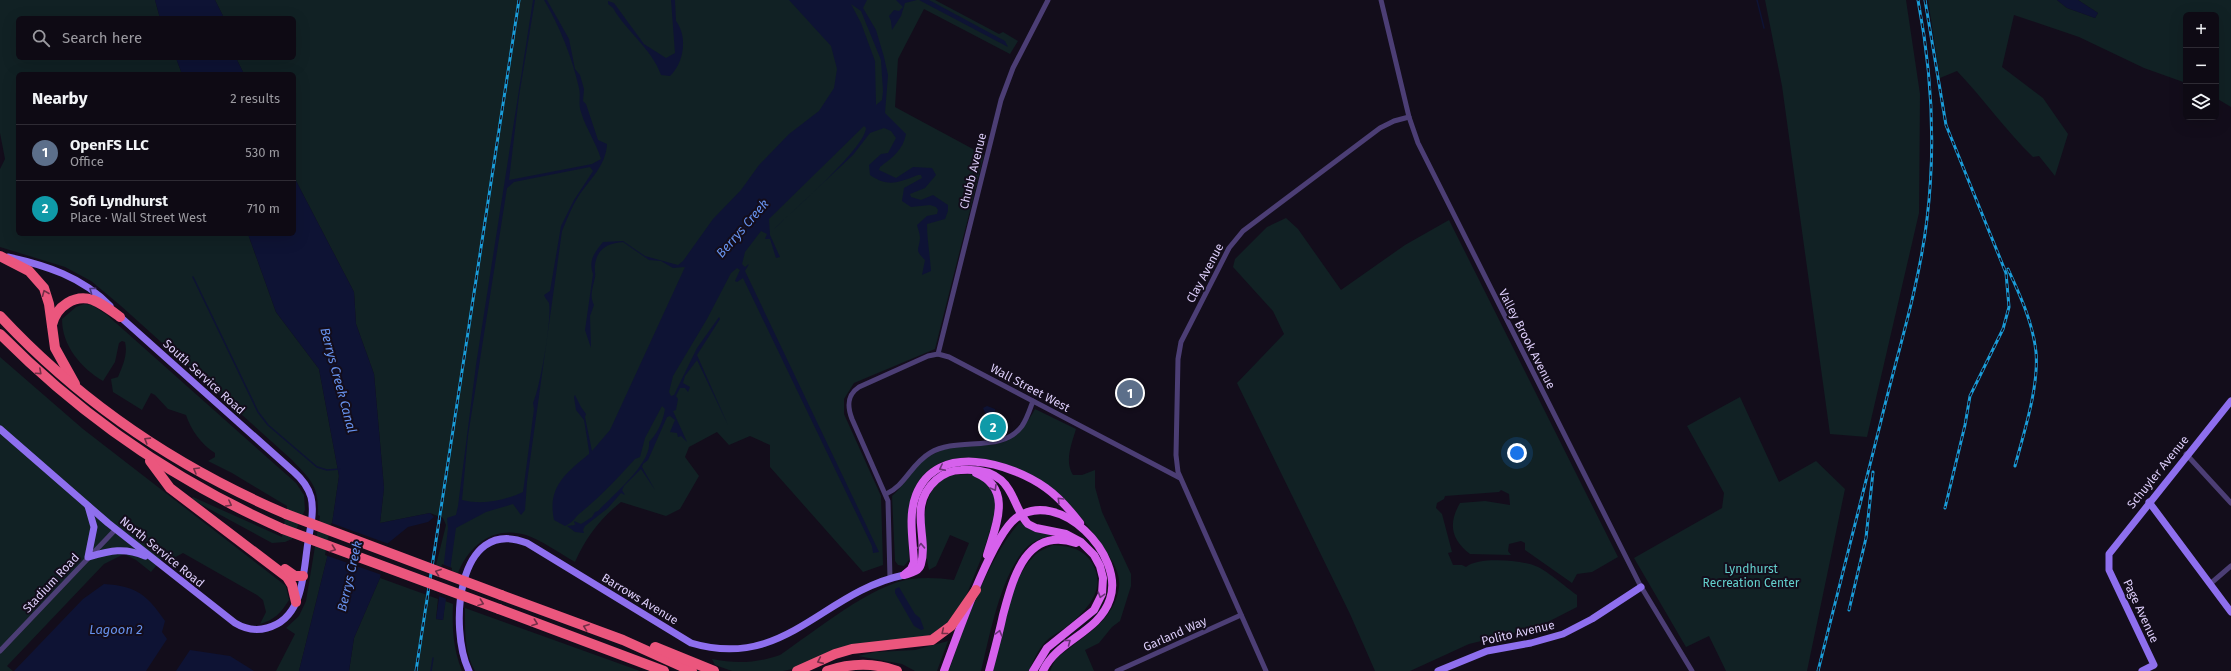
<!DOCTYPE html>
<meta charset="utf-8">
<style>
body{margin:0;font-family:"Fira Sans",sans-serif;background:#17131d;color:#f1f3f6}
.controls{position:absolute;right:12px;top:12px;display:grid;overflow:hidden;border-radius:6px;box-shadow:0 4px 16px #0002}
.controls button{width:36px;height:36px;display:grid;place-items:center;padding:0;border:0;border-bottom:1px solid #2e2b34;background:#0e0a14;color:#f1f3f6;font:20px sans-serif}
.you{position:absolute;left:1517px;top:453px;width:14px;height:14px;margin:-10px;border:3px solid #fff;border-radius:50%;background:#1a73e8;box-shadow:0 0 0 6px #1a73e833}
.badge{display:grid;place-items:center;width:26px;height:26px;border-radius:50%;background:#ea580c;color:#fff;font-size:13px;font-weight:700}
.pin{position:absolute;translate:-50% -50%;border:2px solid #fff;box-shadow:0 1px 4px #0006}
.list{margin:0;padding:0;list-style:none}
h2{display:flex;justify-content:space-between;align-items:center;height:52px;margin:0;padding:0 16px;font-size:17px}
h2 small{font-size:13px;font-weight:400;color:#9b9aa0}
.list li{display:grid;grid-template-columns:26px 1fr auto;gap:12px;align-items:center;box-sizing:border-box;height:56px;padding:0 16px;border-top:1px solid #2e2b34}
.list b{display:block;font-size:15px;white-space:nowrap}
.list p{margin:0;font-size:13px;white-space:nowrap;color:#9b9aa0}
.list em{font-size:13px;font-style:normal;color:#9b9aa0}
.icon{flex:none;width:22px;height:22px;fill:none;stroke:currentColor;stroke-width:2;stroke-linecap:round;stroke-linejoin:round}
.map{position:relative;flex:none;width:2231px;height:671px;overflow:hidden}
.search{position:absolute;background:#0e0a14;box-shadow:0 4px 16px #0002;left:16px;top:16px;width:280px;height:44px;display:flex;align-items:center;gap:10px;box-sizing:border-box;padding:0 14px;border-radius:6px;color:#9b9aa0;font-size:15px}
.panel{position:absolute;background:#0e0a14;box-shadow:0 4px 16px #0002;left:16px;top:72px;width:280px;height:164px;border-radius:6px}
.map>svg:first-child{display:block}
.green{fill:#112124}
.water{fill:#0e1334;fill-rule:evenodd}
.pier{fill:#130d1b}
.lines{fill:none;stroke-linecap:round;stroke-linejoin:round}
.stream{stroke:#0e1334;stroke-width:1.5}
.street{stroke:#4c3e75;stroke-width:5}
.secondary{stroke:#8e6fee;stroke-width:7}
.primary{stroke:#d661ec;stroke-width:8}
.highway{stroke:#eb567d;stroke-width:10}
.rail-casing{stroke:#1a9cd8;stroke-width:3}
.rail{stroke:#130d1b;stroke-width:1.5;stroke-dasharray:4.5;stroke-linecap:butt}
.highway-bridge{stroke:#eb567d;stroke-width:10}
.oneway{stroke:#4a397a}
.oneway2{stroke:#742e47}
.oneway3{stroke:#6b3379}
.labels{text-anchor:middle;stroke-width:4;stroke-linejoin:round;paint-order:stroke}
.street-label{font-size:12px;fill:#dccdf9;stroke:#130d1b}
.park-label{font-size:12px;fill:#63cfcc;stroke:#130d1b}
.water-label{font-size:13px;font-style:italic;fill:#6792ed;stroke:#130d1b}
</style>
<div class="map">
<svg width="2231" height="671" viewBox="0 0 2231 671">
<rect width="100%" height="100%" fill="#130d1b"/>
<g class="green">
<path d="M0,0H155L160,18H18V58H176L182,74H18V234H248L276,312L319,369L339,476L327,558L299,671H276L295,634L286,628L299,616L306,601L320,516L318,515C319,486 311,480 292,460L121,306L91,281L65,267L0,247V169L5,159L0,133Z"/>
<path d="M215,0H935L999,34L1003,32L1018,41L1010,54L924,9L898,59L895,107L984,155L935,349L854,383L844,399V414L881,496L883,565L863,572L770,467V445L750,436L729,445L717,432L689,447L685,457L699,476L680,509L666,516L621,502C600,519 586,537 575,562C559,553 543,541 526,535C494,525 469,545 458,573L436,565L446,525L443,518L430,513L380,523L384,488L374,374L356,324L354,292L294,177V74H244L236,58H294V18H224Z"/>
<path d="M1765,0H1906L1920,94L1919,213L1867,437L1830,434L1782,86Z"/>
<path d="M1928,0H2057L2067,8L2095,18L2098,13L2078,0H2231V107L2216,98V15H2186V83L2144,68L2079,37L2014,15L2002,67L2043,98L2068,134L2055,176L2039,156L2033,157C2005,130 1984,99 1957,71L1940,78Z"/>
<path d="M1286,218L1298,229L1341,290L1405,245L1449,220L1618,557L1592,572L1577,574L1572,583L1525,550V543L1521,541L1509,544L1508,551L1511,555L1470,554C1451,539 1448,524 1460,503L1485,501L1510,505L1509,494L1501,490L1499,492L1445,496L1444,499L1437,503L1436,508L1442,514L1452,552L1448,553L1453,565H1462L1466,567C1478,557 1517,560 1533,565C1546,569 1565,587 1577,595V607L1538,627L1469,644L1410,671H1375L1350,614L1237,383L1284,334L1273,311L1233,267L1235,259L1267,227Z"/>
<path d="M84,304L92,305L107,315L296,483L304,495L305,510L292,539L285,542L272,543L191,499L193,497L282,537L287,506L232,473L208,461L215,457V453C201,444 191,430 186,415L168,409L155,395L151,393L142,410L113,392L111,379L118,377C123,365 128,354 125,342L122,341L119,343L115,362L103,381C81,368 62,346 62,319L76,307Z"/>
<path d="M0,357L83,429L286,586L289,600C281,613 274,620 260,624L266,612L263,600L257,595L183,553L172,559L165,555L151,572L136,560L124,554L104,564L7,666L13,671H0Z"/>
<path d="M1740,397L1779,482L1816,461L1845,489L1807,671H1726L1709,636L1686,647L1634,558L1722,508L1724,493L1687,426Z"/>
<path d="M1035,409L1076,429C1072,443 1064,461 1073,475H1082L1095,470V487L1102,512L1131,574V586L1120,621L1112,627L1099,643L1085,650L1094,671H1050C1052,667 1054,661 1057,658C1061,654 1067,650 1071,647C1093,630 1115,616 1119,587C1121,571 1109,556 1101,544C1089,527 1075,509 1060,495C1026,464 942,433 915,488C906,506 909,541 909,560L904,566L898,565L895,561L892,496C906,484 914,466 930,456C974,430 1002,469 1035,409Z"/>
<path d="M971,474L983,481L994,491L997,508L981,559L964,601L947,624L927,638L854,644L835,649L793,669L783,671H732L715,665L712,659C736,664 757,663 780,655C814,632 872,584 911,579C926,577 940,578 954,580L969,543L950,535L936,566L929,570C923,543 916,489 949,476C955,474 964,475 971,474Z"/>
<path d="M1020,522L1034,531L1053,535C1044,537 1035,540 1028,546C1001,572 990,635 981,671H949C963,628 990,554 1020,522Z"/>
<path d="M1053,545C1068,546 1083,548 1092,563C1108,590 1086,611 1065,628C1059,632 1051,636 1045,642C1038,650 1033,661 1029,671H993C1002,636 1008,582 1034,556C1038,551 1047,548 1053,545Z"/>
<path d="M380,578L438,599L436,619L443,620L445,601L453,604C452,628 453,648 462,671H349L354,638Z"/>
<path d="M465,608L640,671H475C464,653 465,629 465,608Z"/>
<path d="M948,641L937,671H915L902,664L858,656L876,652L915,650Z"/>
</g>
<g class="water">
<path d="M155,0H215L224,18H160Z"/>
<path d="M533,0H535L519,96L509,180L592,164L601,159C596,142 586,129 581,112C578,104 581,95 579,88C572,57 560,27 544,0H547L569,39L575,69L580,75L584,89L583,101L586,104L598,140L607,144C606,166 589,180 578,197C571,208 567,220 562,231L527,482L525,510L521,515L513,504L486,512L456,528L443,620L436,619L444,563L448,528L447,518L456,515L458,506L476,365ZM590,167L593,171L574,200L561,226L550,291L544,295C545,298 548,301 549,303C552,319 540,388 533,403L534,409L523,492C503,501 483,505 462,500L468,436L507,188L514,182Z"/>
<path d="M671,0H675L676,21C688,37 684,63 670,76L661,75C652,49 626,31 613,8L608,4V1L614,3L644,44L666,58L675,53Z"/>
<path d="M789,0H867L863,8L876,30L884,57L888,75L885,113L906,134C903,150 893,157 880,167L879,170L896,178L913,167L932,168L936,175L925,188L910,194L911,197L921,200L933,195L948,205V211L945,219L927,224C927,240 930,255 931,271L922,275L925,260C914,249 919,251 920,238C920,234 918,229 917,225L927,216L937,214L938,210L936,207L930,205L911,207L902,201L904,188L922,178L921,175H918C899,182 889,188 870,175L869,165L881,154L888,153L896,138L891,131L884,128L870,133L853,155L774,229C792,212 865,148 866,128L864,126L769,219L770,235L780,257L776,258L770,239H765L767,234L761,231L745,252L742,264L745,267L749,264L745,271L879,552L873,553L872,546L743,278L737,282L735,281L740,270L737,268L731,273L707,319L673,376L669,392L671,396L674,395L697,348L719,317L720,319L697,355L728,425L697,360L685,376L683,383L690,387L688,392L685,388H680L676,396L678,399L676,410L673,411L687,442L681,436L678,437L677,433L670,432L675,420L670,416L667,417L648,460L643,464L642,467L655,490L641,469L624,486L622,490L625,495L621,493L608,508L585,526L583,530L584,533L575,532L567,526L575,525L574,521L581,524L592,517L595,512L598,511C612,496 652,463 649,442C658,433 663,421 665,409L662,406L645,438L640,457L635,459C617,479 600,497 579,514C574,519 572,523 565,526L554,520C547,487 566,473 589,454V451L584,420L576,410L574,397L575,395L581,407L586,414L585,417L592,451L610,430L685,267L673,268L661,261L649,260L623,242C609,243 597,248 595,265C594,269 596,273 595,277C593,288 589,295 594,305L590,316L591,348L585,330L593,274C588,260 595,252 603,242L623,241L645,256L678,265L683,261L713,219L741,190L759,165L789,134L819,111L834,88L837,69L831,46ZM851,4L861,11L881,60L883,91L882,100L876,105L875,61L861,23Z"/>
<path d="M896,0H917L905,3L901,16L892,30L891,21L889,16L894,10L899,11L903,7Z"/>
<path d="M919,0H929L1005,41L1008,47Z"/>
<path d="M2057,0H2078L2098,13L2095,18L2067,8Z"/>
<path d="M176,58H236L244,74H182Z"/>
<path d="M294,177L354,292L356,324L374,374L384,488L380,523L430,513L434,517L428,522L408,527L387,544L380,578L354,638L349,671H299L327,558L339,476L319,369L276,312L248,234H294Z"/>
<path d="M987,406L995,409V414L986,415L983,408Z"/>
<path d="M104,584C137,586 147,595 165,621L162,632L167,639L146,671H14L83,599Z"/>
<path d="M899,587L915,614L920,618L924,629L921,630L914,626L895,593V589Z"/>
<path d="M190,650L230,656L254,671H176Z"/>
</g>
<g class="pier">
<path d="M331,523L389,544L382,575L325,555Z"/>
<path d="M442,564L452,568L447,599L436,595Z"/>
</g>
<g class="lines">
<g class="stream">
<path d="M1757,0L1764,28"/>
<path d="M193,277L258,412L268,425L317,467L327,470L340,469"/>
<path d="M431,671L433,658"/>
</g>
<g class="street">
<path d="M1381,0L1409,117L1418,143L1640,585L1692,671"/>
<path d="M938,354L1001,100L1013,68L1048,0"/>
<path d="M2186,454L2231,503"/>
<path d="M886,494C905,486 911,464 930,453C958,436 1001,454 1022,426C1027,419 1030,409 1033,401"/>
<path d="M890,578L888,501L852,419C847,406 847,395 859,387L928,356L938,354L949,357L1180,478"/>
<path d="M2210,584L2231,566"/>
<path d="M0,651L116,529"/>
<path d="M1117,671L1241,615"/>
<path d="M1266,671L1178,472L1176,455L1178,359L1181,342L1229,248L1243,231L1380,128L1394,121L1409,117"/>
</g>
<g class="secondary">
<path d="M8,257C45,265 83,277 110,306"/>
<path d="M0,429L108,523L235,623C245,629 256,631 267,628C302,619 303,578 307,549C309,532 315,513 311,497C308,487 302,479 294,472L117,314"/>
<path d="M2149,502L2231,612"/>
<path d="M88,506L94,527L88,557C110,551 124,547 145,556"/>
<path d="M469,671C449,630 456,515 527,543L691,643C785,671 822,592 904,575"/>
<path d="M1438,671L1487,651L1531,643L1563,634L1592,619L1641,587"/>
<path d="M2142,671L2154,665L2109,570V554L2231,401"/>
</g>
<g class="primary">
<path d="M976,473C1014,489 995,527 987,555"/>
<path d="M905,574L911,569L914,562C913,540 908,515 916,495C937,441 1011,463 1046,488C1060,498 1070,510 1080,523"/>
<path d="M904,575C910,573 919,572 921,564C929,536 907,506 936,480C943,474 952,470 961,470C975,469 990,471 1001,480C1014,491 1016,511 1028,524L1036,528L1066,534L1081,542L1094,555L1100,566L1103,578L1102,594L1094,610L1047,648L1033,671"/>
<path d="M944,671C956,639 991,537 1016,518C1059,487 1125,555 1110,599C1099,633 1057,640 1043,671"/>
<path d="M989,671C994,652 999,634 1003,615C1013,578 1026,526 1076,543"/>
</g>
<g class="highway">
<path d="M0,256L29,271L44,288L49,304L55,348L75,384"/>
<path d="M0,316C80,402 178,468 286,514"/>
<path d="M52,325C56,306 75,294 93,300C103,304 112,311 120,317"/>
<path d="M0,334C82,417 177,482 283,529"/>
<path d="M150,461L170,488L287,577L292,585L296,602"/>
<path d="M285,569L295,576H303"/>
<path d="M501,595L623,640L692,671"/>
<path d="M499,609L664,671"/>
<path d="M655,647L714,671"/>
<path d="M797,671L835,654L852,649L932,640L951,626L976,590"/>
<path d="M827,671C851,663 873,662 897,671"/>
</g>
<defs>
<g id="rail">
<path d="M1925,0L1946,125L2006,273L2009,307L2003,329L1970,396L1965,425L1945,508"/>
<path d="M2008,269C2020,295 2033,323 2036,352C2039,387 2024,432 2015,466"/>
<path d="M1849,610L1866,538L1873,472"/>
<path d="M416,671L519,0"/>
<path d="M1818,671C1839,588 1860,504 1881,421C1897,354 1919,287 1927,219C1936,145 1932,73 1918,0"/>
</g>
</defs>
<use href="#rail" class="rail-casing"/>
<use href="#rail" class="rail"/>
<g class="highway-bridge">
<path d="M286,514L501,595"/>
<path d="M283,529L499,609"/>
</g>
</g>
<defs><path id="oneway-chevron" d="M-2-3.5L2.5 0L-2 3.5" fill="none" stroke-width="1.6" stroke-linecap="round" stroke-linejoin="round"/></defs>
<use class="oneway" href="#oneway-chevron" transform="translate(92 290) rotate(-144)"/>
<g class="oneway2">
<use href="#oneway-chevron" transform="translate(45 293) rotate(-112)"/>
<use href="#oneway-chevron" transform="translate(39 372) rotate(42)"/>
<use href="#oneway-chevron" transform="translate(147 440) rotate(-148)"/>
<use href="#oneway-chevron" transform="translate(196 470) rotate(-150)"/>
<use href="#oneway-chevron" transform="translate(229 504) rotate(28)"/>
<use href="#oneway-chevron" transform="translate(333 549) rotate(20)"/>
<use href="#oneway-chevron" transform="translate(438 572) rotate(-160)"/>
<use href="#oneway-chevron" transform="translate(481 603) rotate(20)"/>
<use href="#oneway-chevron" transform="translate(535 623) rotate(20)"/>
<use href="#oneway-chevron" transform="translate(586 627) rotate(-160)"/>
<use href="#oneway-chevron" transform="translate(944 632) rotate(141)"/>
<use href="#oneway-chevron" transform="translate(820 661) rotate(156)"/>
</g>
<g class="oneway3">
<use href="#oneway-chevron" transform="translate(942 468) rotate(153)"/>
<use href="#oneway-chevron" transform="translate(994 488) rotate(59)"/>
<use href="#oneway-chevron" transform="translate(1060 500) rotate(-135)"/>
<use href="#oneway-chevron" transform="translate(921 546) rotate(-92)"/>
<use href="#oneway-chevron" transform="translate(1101 595) rotate(107)"/>
<use href="#oneway-chevron" transform="translate(999 633) rotate(-75)"/>
<use href="#oneway-chevron" transform="translate(1068 642) rotate(-37)"/>
</g>
<g class="labels">
<g class="street-label">
<text transform="translate(973 171) rotate(-76)" y="4">Chubb Avenue</text>
<text transform="translate(1205 273) rotate(-62)" y="4">Clay Avenue</text>
<text transform="translate(1527 339) rotate(63)" y="4">Valley Brook Avenue</text>
<text transform="translate(204 377) rotate(42)" y="4">South Service Road</text>
<text transform="translate(1030 388) rotate(28)" y="4">Wall Street West</text>
<text transform="translate(2158 472) rotate(-51)" y="4">Schuyler Avenue</text>
<text transform="translate(162 552) rotate(39)" y="4">North Service Road</text>
<text transform="translate(51 583) rotate(-47)" y="4">Stadium Road</text>
<text transform="translate(640 599) rotate(31)" y="4">Barrows Avenue</text>
<text transform="translate(2141 611) rotate(65)" y="4">Page Avenue</text>
<text transform="translate(1518 633) rotate(-13)" y="4">Polito Avenue</text>
<text transform="translate(1175 634) rotate(-24)" y="4">Garland Way</text>
</g>
<g class="park-label">
<text x="1751" y="573">Lyndhurst<tspan x="1751" dy="14">Recreation Center</tspan></text>
</g>
<g class="water-label">
<text transform="translate(742 228) rotate(-49)" y="5">Berrys Creek</text>
<text transform="translate(339 380) rotate(75)" y="5">Berrys Creek Canal</text>
<text transform="translate(349 576) rotate(-77)" y="5">Berrys Creek</text>
<text x="116" y="634">Lagoon 2</text>
</g>
</g>
</svg>
<div class="controls">
<button>+</button>
<button>−</button>
<button><svg class="icon" aria-label="layers" viewBox="0 0 24 24"><path d="M12 4l9 5-9 5-9-5zM3 14l9 5 9-5"/></svg></button>
</div>
<div class="you"></div>
<div class="pin badge" style="left:1130px;top:393px;background:#5c6f8a">1</div>
<div class="pin badge" style="left:993px;top:427px;background:#0f9aa8">2</div>
<div class="search"><svg class="icon" aria-label="search" viewBox="0 0 24 24"><circle cx="10" cy="10" r="6"/><path d="M15 15l6 6"/></svg>Search here</div>
<section class="panel">
<h2>Nearby<small>2 results</small></h2>
<ul class="list">
<li><span class="badge" style="background:#5c6f8a">1</span><div><b>OpenFS LLC</b><p>Office</p></div><em>530 m</em></li>
<li><span class="badge" style="background:#0f9aa8">2</span><div><b>Sofi Lyndhurst</b><p>Place · Wall Street West</p></div><em>710 m</em></li>
</ul>
</section>
</div>
